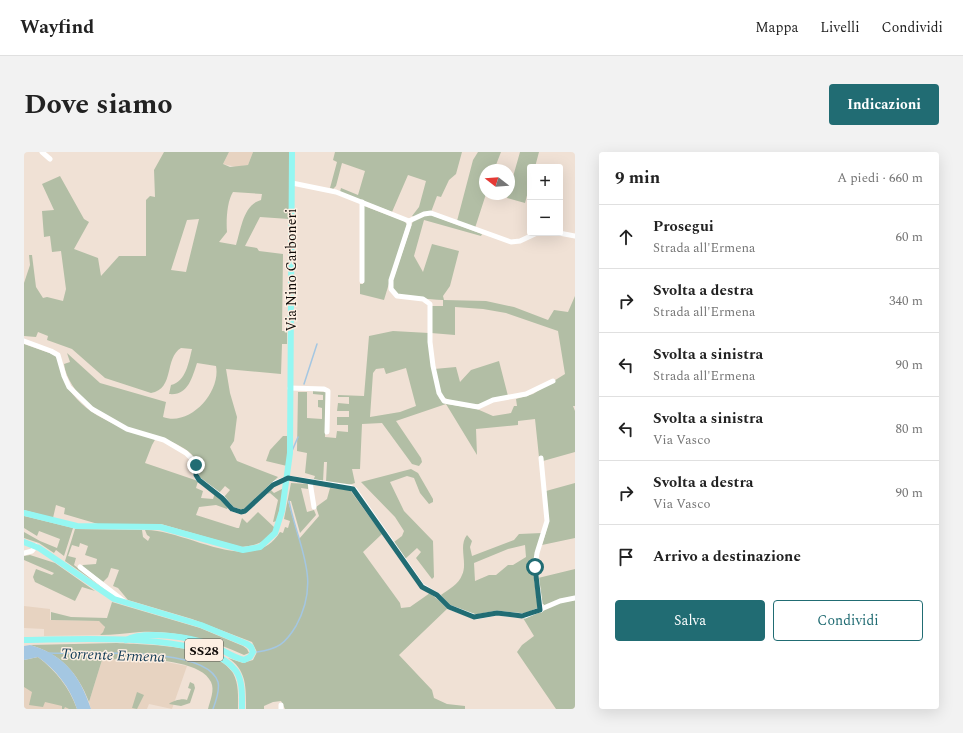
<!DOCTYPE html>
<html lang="it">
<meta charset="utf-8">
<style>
body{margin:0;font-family:Spectral,serif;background:#f2f2f2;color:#222}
.controls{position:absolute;right:12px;top:12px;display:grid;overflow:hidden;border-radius:4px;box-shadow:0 4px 16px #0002}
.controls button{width:36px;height:36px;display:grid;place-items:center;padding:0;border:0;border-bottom:1px solid #e0e0e0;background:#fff;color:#222;font:20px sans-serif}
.compass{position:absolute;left:455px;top:12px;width:36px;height:36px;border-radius:50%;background:#fff;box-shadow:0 4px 16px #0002;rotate:287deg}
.stop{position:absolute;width:12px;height:12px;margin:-9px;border:3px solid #216c73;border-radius:50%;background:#fff}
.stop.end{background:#216c73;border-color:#fff;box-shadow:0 1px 4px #0008}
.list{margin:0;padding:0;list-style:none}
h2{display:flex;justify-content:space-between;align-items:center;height:52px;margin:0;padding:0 16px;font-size:17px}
h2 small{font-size:13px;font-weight:400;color:#767676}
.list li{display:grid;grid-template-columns:26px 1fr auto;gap:12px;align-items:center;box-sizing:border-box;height:64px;padding:0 16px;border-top:1px solid #e0e0e0}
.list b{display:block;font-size:15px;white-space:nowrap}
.list p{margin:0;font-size:13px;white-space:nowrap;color:#767676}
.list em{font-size:13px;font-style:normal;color:#767676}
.actions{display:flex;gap:8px;padding:12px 16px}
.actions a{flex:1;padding:9px 0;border:1px solid #216c73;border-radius:4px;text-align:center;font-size:14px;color:#216c73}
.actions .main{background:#216c73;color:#fff}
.icon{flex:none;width:22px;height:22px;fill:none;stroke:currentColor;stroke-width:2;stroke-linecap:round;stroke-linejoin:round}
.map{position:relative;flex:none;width:551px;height:557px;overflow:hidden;border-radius:4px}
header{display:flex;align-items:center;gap:24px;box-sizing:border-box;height:56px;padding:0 20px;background:#fff;border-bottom:1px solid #e0e0e0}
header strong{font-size:19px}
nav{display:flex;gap:22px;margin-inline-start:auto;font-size:14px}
.intro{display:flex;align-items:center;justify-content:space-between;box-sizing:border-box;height:96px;padding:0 24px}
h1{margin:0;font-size:28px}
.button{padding:10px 18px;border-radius:4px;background:#216c73;color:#fff;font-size:14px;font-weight:700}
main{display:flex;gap:24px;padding:0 24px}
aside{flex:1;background:#fff;border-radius:4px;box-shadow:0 4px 16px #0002}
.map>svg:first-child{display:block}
.built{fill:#e7d3c1}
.green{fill:#b2bea5;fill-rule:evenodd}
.water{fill:#a4c7e2}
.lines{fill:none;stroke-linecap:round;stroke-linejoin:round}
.stream{stroke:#a4c7e2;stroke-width:1.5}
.minor{stroke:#fff;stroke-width:5}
.major{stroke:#95f7f2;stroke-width:6}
.route{stroke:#216c73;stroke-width:5}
.labels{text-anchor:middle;stroke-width:3;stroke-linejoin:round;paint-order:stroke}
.shield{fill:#fdefe2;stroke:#564f49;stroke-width:1}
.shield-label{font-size:13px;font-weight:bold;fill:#0f0a07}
.street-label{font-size:14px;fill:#0f0a07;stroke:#fdefe2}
.water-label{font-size:15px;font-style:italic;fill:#0e3854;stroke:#fdefe2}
</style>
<header>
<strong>Wayfind</strong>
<nav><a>Mappa</a><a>Livelli</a><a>Condividi</a></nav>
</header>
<div class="intro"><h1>Dove siamo</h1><a class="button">Indicazioni</a></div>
<main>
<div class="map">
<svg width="551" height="557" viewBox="0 0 551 557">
<rect width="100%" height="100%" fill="#f0e1d5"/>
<g class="built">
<path d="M205,0H229L224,13L212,15L199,12Z"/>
<path d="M0,454L26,457V468L75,469L79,471L81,477L76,483L20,484V477L0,476Z"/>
<path d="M101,506L132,508L163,514L148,557L125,552L123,557H67L65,550L78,508Z"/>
<path d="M0,515L48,557H0Z"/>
</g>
<g class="green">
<path d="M140,0H205L199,12L206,15L224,13L229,0H265V67L236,65L221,94L233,96L235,99L259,102L258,179H263V192H258L257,222L202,217L206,241L213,265L210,289L206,295L213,309L254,325L220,358L211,357L200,345L206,338L201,334L195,341L176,326C174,320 176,314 173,309C162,289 123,283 105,276C78,266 44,241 40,212L46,210L43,201L76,231L142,250L139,265C166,275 197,240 192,214L173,211C168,226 164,244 145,242L147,233C162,230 165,209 168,197L157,196C140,206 151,237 127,241L81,226L48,197L23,188L24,184L14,180L12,185L0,184V131L6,113L5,103H8L12,135L19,146L23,145L39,149L42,137L37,99L28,100L26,84L20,85L18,59L30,58L18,32L36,24L60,67L65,70L50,97L74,106L77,124L95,104H122V48L126,44L131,45L130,18ZM209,40L238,42L237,48C219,53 217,78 212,93L195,90L203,80C202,69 203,49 209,40ZM175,67L162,120L147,118L163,68Z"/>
<path d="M311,0H438L432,22L425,28L417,45L413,44L407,60L390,65L388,64L395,55L402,29L384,23L368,60L316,40L317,36L334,43L341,19L318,11L312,34L309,37L306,36L313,10L309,8Z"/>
<path d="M454,0H477L470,18H461L462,42L451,76L433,69L449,8Z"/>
<path d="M496,0H515L511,15H506V32L501,51L483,46Z"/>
<path d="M340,54L380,69L383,72L360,148L336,142V132H339Z"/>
<path d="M401,63H407L458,82L457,84L400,68L390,104L399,120L408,92L435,99L426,134L419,144L420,148L462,149L490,155L524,168L530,158L544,160L551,144V254H549L551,259V300L519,309L515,305L511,267L494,269V273L452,277L453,303L422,252L372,269L397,306L398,310L395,314L388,312L358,271L338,272L336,317H328L331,331L325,333L302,330L303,310H300L299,330L289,329L291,324L281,321L283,301L273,299L274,240H283V266L298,267V256L294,255V248H299V243L289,242V239L302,240L301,285L312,286L313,279L324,280V273H313V265H325V259H313L314,251L325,252V245H314V243L340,244L345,184L369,179L405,181L415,246L423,252L453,257L469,264L487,261L490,254H493L492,247L509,242L541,222L534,179L482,161L459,157L431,155V183L407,181L408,154H419V148C404,148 389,144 373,143L369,137V128L389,69ZM360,216L362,222L382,216L392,254L376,260L346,265L349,221L352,217Z"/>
<path d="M0,192L31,203C38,213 38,227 45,237C64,266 101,277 132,286L128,293L121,311L174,329L172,336L179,339L177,346L189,347L191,341L204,355L203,357L192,353L175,355L172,363L213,376H215L218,366L223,371L234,360L251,376C244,390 231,394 217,395L137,372H74L40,362L41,356L32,353L29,366L0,358Z"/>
<path d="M475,209L484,244C460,252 440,259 418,244L410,217L432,215L436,230L447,218Z"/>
<path d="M259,284H263V314L242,309L246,298Z"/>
<path d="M387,317L394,321L409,347V350L405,352L396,341L390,326L383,324L366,330L380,359L409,389L410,425L408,427L392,406L397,400L393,396L381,407L370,390L378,384L380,379L371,365L337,330Z"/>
<path d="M267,331L284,332V337L277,336L283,360L290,358L292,363L276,381L267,349H264L275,387L295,364L292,355L303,347L306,336L326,338L358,382L339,400L376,451L377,456L386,455L406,441L424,456L375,503L408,538L410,546L423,552L441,554V557H261L257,549L249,550L240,554V557H222C222,536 223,518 204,506L219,511L229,508L233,500L228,490L168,467L104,448L94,436L89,434L95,418L87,416L84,425L79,430L58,414L59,413L72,412L73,407L61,403L64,394L56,391L55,395L48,393L44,404L52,406L50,413L88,442L41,409L51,377L118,378L119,385L124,389L126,385L123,383L121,378C162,377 228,426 256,380L259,381L261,375L264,376L266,369L260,367Z"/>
<path d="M551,331V386L518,393L524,373L522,339Z"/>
<path d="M260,336L253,369L249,370L254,348L246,341L243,342L247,338L250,341Z"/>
<path d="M0,364L49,376L40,404L32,398L30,401L15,391L0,386V380L16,389L33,396L36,387L15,379L13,384L0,376Z"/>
<path d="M518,381L509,419L514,457C492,466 446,467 425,453C422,450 419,446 417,443C424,438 435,432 438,423C444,411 434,394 443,383L448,389L446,395L448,404L490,388L495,382ZM501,393L502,405L489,413H484L472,423H465L451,429L450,411L484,397Z"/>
<path d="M6,403L31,411L71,439L58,435L51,449L11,430L9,425L12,417L28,423L30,421L0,408V404Z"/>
<path d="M551,417V445L520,455V452H517L514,426Z"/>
<path d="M551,448V557H532L493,500L498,493L510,484L499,466L535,451Z"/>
<path d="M88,450L176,476L219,494L223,497L225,501L220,503C187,488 153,478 116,480C102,481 89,483 76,483L79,480L81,475L75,469L27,468V460L47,465L83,466Z"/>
<path d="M93,491C123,493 190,492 209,521C215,532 214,545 214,557H184C186,549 191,538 187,530C175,504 103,506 78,508L65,550C54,521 37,502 6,493Z"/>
<path d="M14,505C32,519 45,535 53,557H45L41,555L40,557H38V554L21,550L19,555L5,553L8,540L0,535V508Z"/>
<path d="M166,530L170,532L171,536L166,551L157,554L145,552C148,549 159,546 163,548L167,537L164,536Z"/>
<path d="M113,540L120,543L113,557L108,556Z"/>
</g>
<path class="water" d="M6,493C41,503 56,524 67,557H53C46,535 32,518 14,505L0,508V494Z"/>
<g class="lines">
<g class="stream">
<path d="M280,232L293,192"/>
<path d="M268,299L274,285"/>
<path d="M233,500C254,497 261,492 272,474C298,427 274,395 265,349"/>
<path d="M25,501C58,503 182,492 194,530C196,538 192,549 189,557"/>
</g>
<g class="minor">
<path d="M18,0L26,7"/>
<path d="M268,31L312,40L385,69L400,62L407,61L487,90L496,89L513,81"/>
<path d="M385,69V73L367,128V137L373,144L399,147L406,152V190L409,214L415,241L420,249L454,255L469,248L502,242L529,229"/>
<path d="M535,81L551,84"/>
<path d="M338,129V50"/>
<path d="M0,189L27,199L34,203L40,224L45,235L68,257L103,277L140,288L162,301L172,311V323L174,327L198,345L208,357L217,360L221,359L251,331L264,326L326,335L331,338L398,434L413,443L425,455L452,465L473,461L501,464L536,449L551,446"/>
<path d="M266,236L300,237L304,239L303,280"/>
<path d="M286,330L290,355"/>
<path d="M0,401L8,399L12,394"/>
<path d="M56,415L101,450"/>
<path d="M517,458L511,415L513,401L523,369L517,306"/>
<path d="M257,557V553"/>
</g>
<g class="major">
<path d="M0,361L53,374L136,375L219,398L236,395L251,381L258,359L266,301L268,0"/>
<path d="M0,390L15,396L90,447L177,473L223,492L227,495L229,500L226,505L220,508C209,506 198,497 187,493C168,485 120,478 102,488"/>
<path d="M0,488C46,488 183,478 212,519C219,529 218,545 218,557"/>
</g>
</g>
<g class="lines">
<path class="route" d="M172,313V323L175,328L198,346L208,357L217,360L221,359L249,333L264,326L329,337L398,435L413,443L425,455L450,465L473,461L498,464L516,458L511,415"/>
</g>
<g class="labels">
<rect class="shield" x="161" y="487" width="38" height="22" rx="3"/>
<g class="shield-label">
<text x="180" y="503">SS28</text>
</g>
<g class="street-label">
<text transform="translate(267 118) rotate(-90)" y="5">Via Nino Carboneri</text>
</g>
<g class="water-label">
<text transform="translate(89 503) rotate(2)" y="5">Torrente Ermena</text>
</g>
</g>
</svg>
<div class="controls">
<button>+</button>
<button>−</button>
</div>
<svg class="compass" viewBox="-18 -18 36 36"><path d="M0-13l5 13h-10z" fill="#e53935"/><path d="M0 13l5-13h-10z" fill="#767676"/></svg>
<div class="stop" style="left:511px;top:415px"></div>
<div class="stop end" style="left:172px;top:313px"></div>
</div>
<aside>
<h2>9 min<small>A piedi · 660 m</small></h2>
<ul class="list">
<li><svg class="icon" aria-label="ahead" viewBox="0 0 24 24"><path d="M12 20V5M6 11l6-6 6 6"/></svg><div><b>Prosegui</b><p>Strada all'Ermena</p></div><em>60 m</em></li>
<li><svg class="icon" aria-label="right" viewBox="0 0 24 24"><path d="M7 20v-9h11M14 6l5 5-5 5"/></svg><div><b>Svolta a destra</b><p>Strada all'Ermena</p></div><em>340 m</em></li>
<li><svg class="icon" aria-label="left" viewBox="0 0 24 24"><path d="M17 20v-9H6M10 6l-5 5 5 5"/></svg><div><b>Svolta a sinistra</b><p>Strada all'Ermena</p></div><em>90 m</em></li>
<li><svg class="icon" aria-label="left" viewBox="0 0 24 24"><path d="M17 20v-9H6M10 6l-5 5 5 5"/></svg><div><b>Svolta a sinistra</b><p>Via Vasco</p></div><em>80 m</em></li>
<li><svg class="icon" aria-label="right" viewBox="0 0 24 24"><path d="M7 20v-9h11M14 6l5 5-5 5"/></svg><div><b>Svolta a destra</b><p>Via Vasco</p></div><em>90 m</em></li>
<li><svg class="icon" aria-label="arrive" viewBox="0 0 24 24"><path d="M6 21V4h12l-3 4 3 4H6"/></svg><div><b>Arrivo a destinazione</b></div></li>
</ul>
<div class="actions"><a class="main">Salva</a><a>Condividi</a></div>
</aside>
</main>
